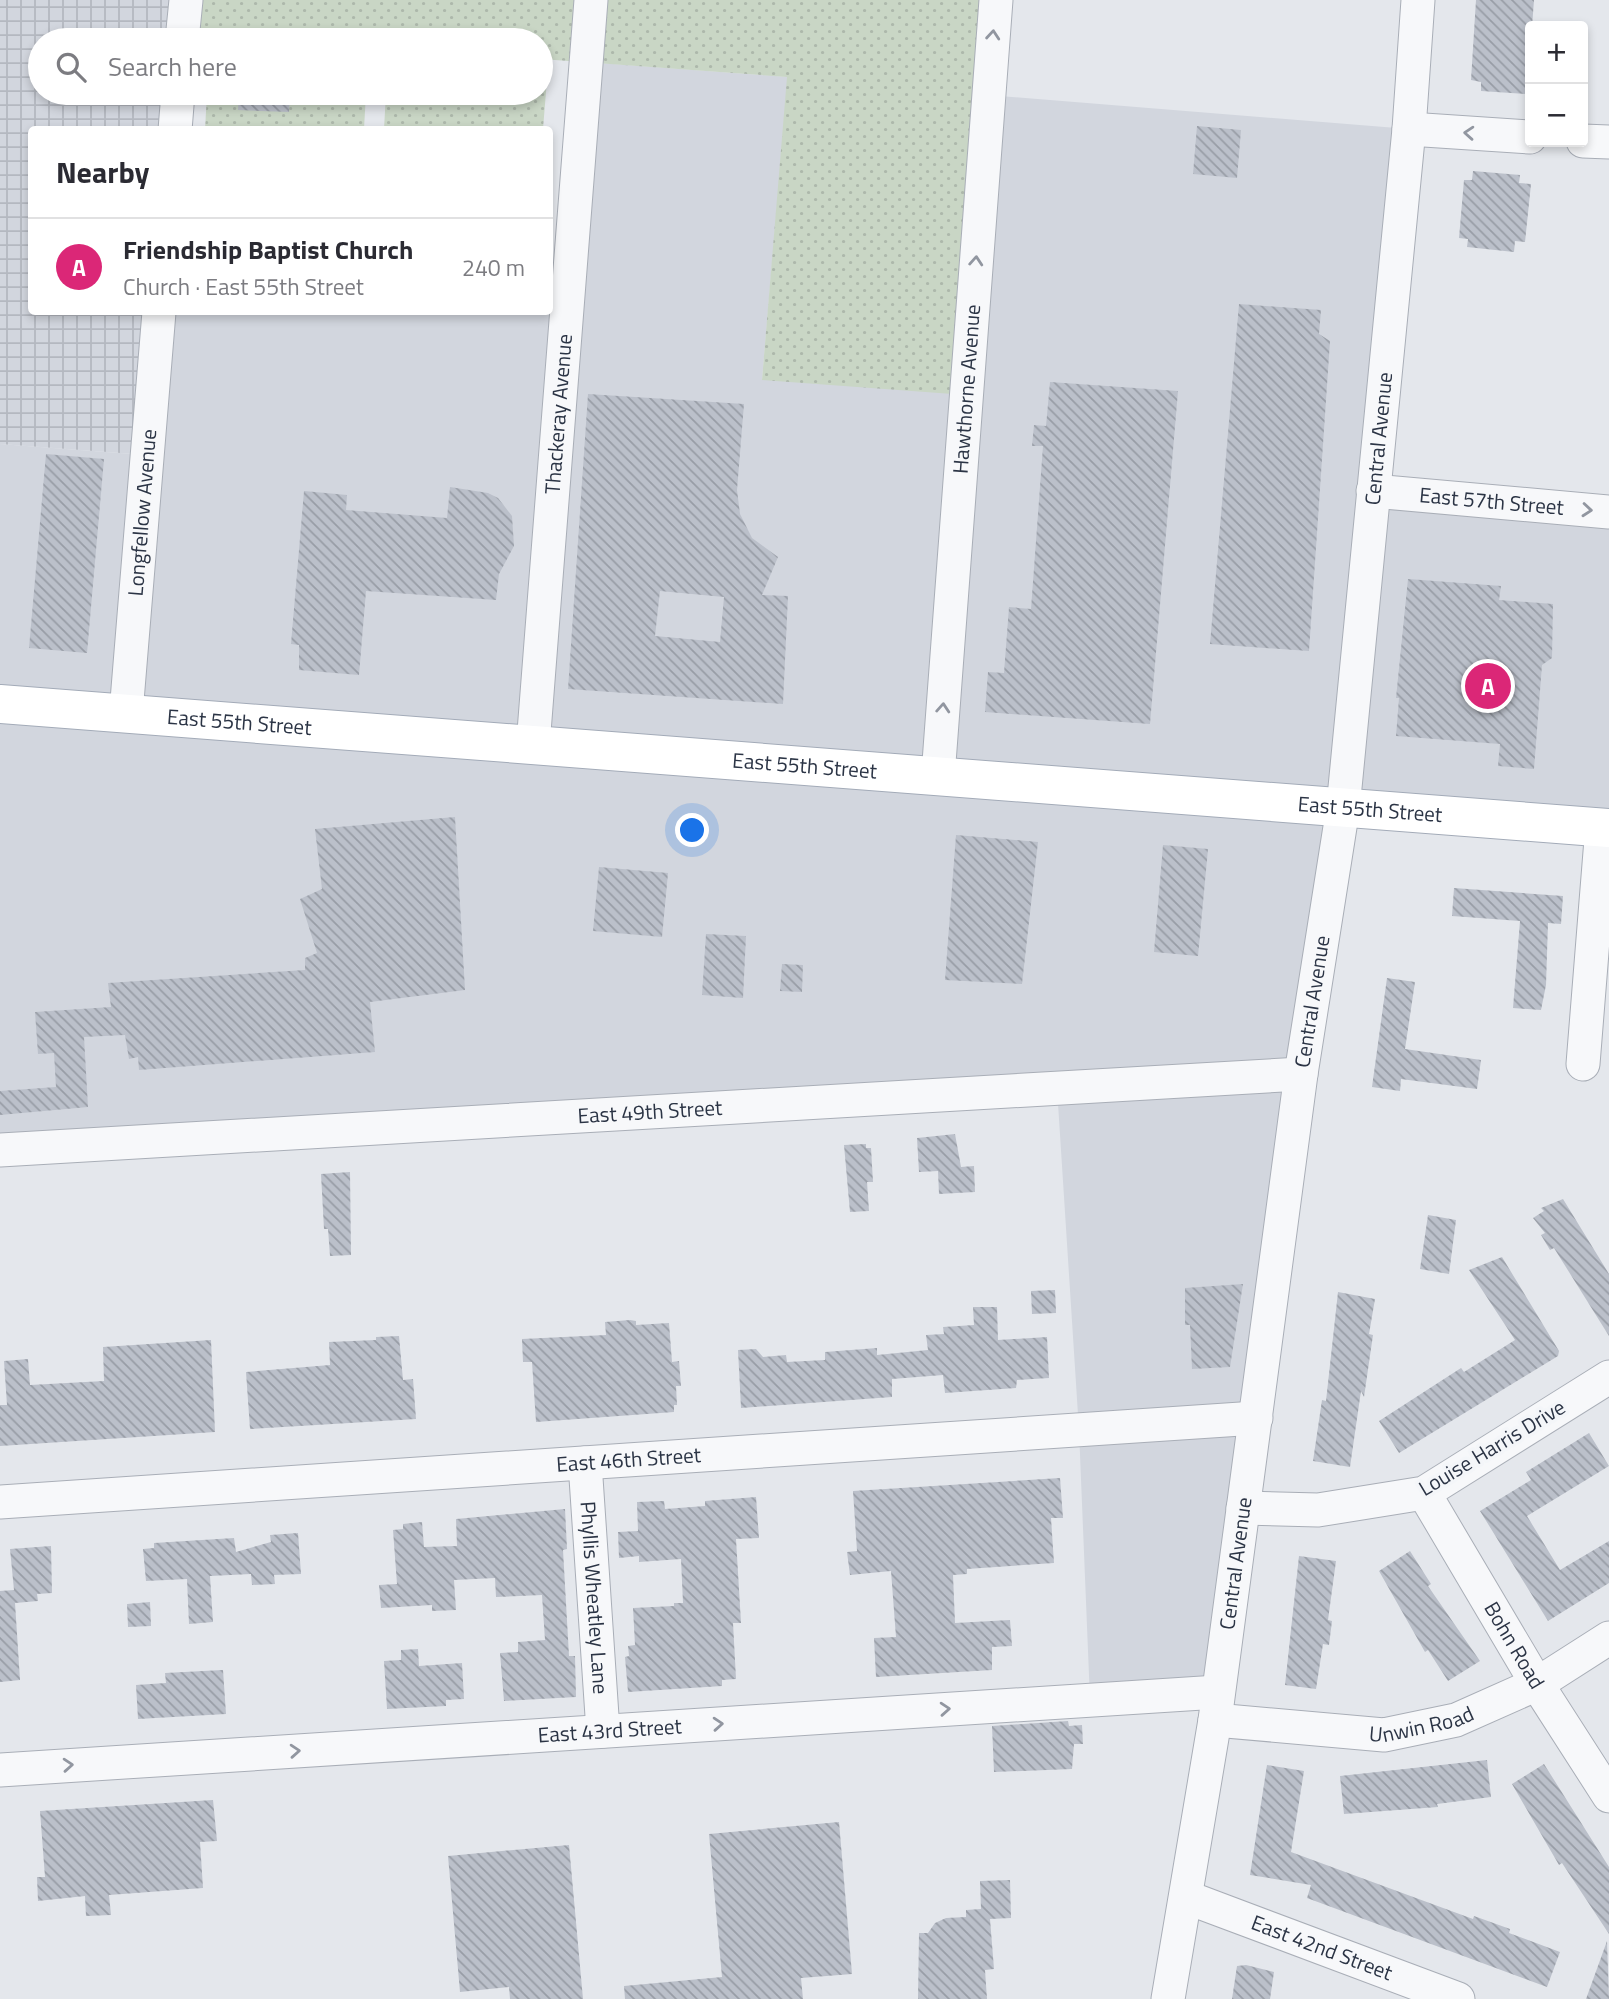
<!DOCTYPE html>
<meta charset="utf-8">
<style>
body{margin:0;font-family:"Titillium Web",sans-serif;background:#f7f7f7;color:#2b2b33}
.controls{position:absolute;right:21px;top:21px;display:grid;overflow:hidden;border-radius:7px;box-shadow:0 4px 10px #0003}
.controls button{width:63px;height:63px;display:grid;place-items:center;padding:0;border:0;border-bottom:2px solid #e1e1e2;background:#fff;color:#2b2b33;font:35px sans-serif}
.you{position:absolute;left:693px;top:831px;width:24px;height:24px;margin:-18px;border:5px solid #fff;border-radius:50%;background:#1a73e8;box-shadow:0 0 0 10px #1a73e833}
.badge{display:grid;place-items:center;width:46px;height:46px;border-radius:50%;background:#db2777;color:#fff;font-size:23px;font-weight:700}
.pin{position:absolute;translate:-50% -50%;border:4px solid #fff;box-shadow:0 2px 7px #0006}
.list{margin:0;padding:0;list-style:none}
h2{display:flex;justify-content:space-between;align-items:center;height:91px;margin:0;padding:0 28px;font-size:30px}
h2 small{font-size:23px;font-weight:400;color:#7c7c81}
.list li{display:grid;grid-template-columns:46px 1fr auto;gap:21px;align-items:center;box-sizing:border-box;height:98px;padding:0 28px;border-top:2px solid #e1e1e2}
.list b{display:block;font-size:26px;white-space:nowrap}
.list p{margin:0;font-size:23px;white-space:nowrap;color:#7c7c81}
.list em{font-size:23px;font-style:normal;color:#7c7c81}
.icon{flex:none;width:38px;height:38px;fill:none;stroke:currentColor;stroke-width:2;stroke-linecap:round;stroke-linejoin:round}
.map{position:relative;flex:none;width:1609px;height:1999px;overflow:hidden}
.search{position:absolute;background:#fff;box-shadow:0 4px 10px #0003;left:28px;top:28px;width:525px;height:77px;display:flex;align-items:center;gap:18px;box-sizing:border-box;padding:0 24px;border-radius:38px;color:#7c7c81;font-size:26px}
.panel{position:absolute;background:#fff;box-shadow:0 4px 10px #0003;left:28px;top:126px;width:525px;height:189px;border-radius:7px}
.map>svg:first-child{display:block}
.built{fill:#d2d6de}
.industrial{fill:url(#industrial-grid)}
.grass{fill:url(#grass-dots)}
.building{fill:url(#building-back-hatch);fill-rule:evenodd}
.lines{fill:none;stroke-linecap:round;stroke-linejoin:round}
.minor-casing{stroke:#a9aeb7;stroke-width:35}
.major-casing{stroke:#a3abb8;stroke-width:40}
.minor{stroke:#f7f8fa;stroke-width:33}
.major{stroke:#fff;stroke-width:38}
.oneway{stroke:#9196a0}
.labels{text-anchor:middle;stroke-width:7;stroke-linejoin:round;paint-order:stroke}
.street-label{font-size:21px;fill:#2b3445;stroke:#f4f6f9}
</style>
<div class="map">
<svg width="1609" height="1999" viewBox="0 0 1609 1999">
<defs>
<pattern id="industrial-grid" width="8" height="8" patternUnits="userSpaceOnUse" patternTransform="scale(1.75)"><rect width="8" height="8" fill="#d2d6de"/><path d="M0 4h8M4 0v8" fill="none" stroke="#b4b8c0"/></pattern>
<pattern id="grass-dots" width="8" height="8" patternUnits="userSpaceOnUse" patternTransform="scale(1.75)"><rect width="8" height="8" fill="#c9d6c5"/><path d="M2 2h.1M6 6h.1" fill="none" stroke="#adb8ab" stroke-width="1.8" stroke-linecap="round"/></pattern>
<pattern id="building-back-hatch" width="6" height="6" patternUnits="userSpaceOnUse" patternTransform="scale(1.75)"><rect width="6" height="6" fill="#bbc0ca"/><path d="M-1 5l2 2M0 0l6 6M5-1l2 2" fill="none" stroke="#989da6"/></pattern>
</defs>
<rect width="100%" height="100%" fill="#e4e7ec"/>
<path class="built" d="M586,62L788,77L762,380L988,95L1409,129L1373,491L1609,512V828L1343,808L1218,1692L1090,1700L1079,1430L1057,1088L0,1150V444L146,455L159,312H550V263L571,264Z"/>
<path class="industrial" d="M0,0H186L182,40H40V93H178L175,129L32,130V312H159L147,455L0,444Z"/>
<g class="grass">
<path d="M186,0H996L966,395L762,380L787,77L541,59V40H267L183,34Z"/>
<path d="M541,66L548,67L543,129H384L386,93H541Z"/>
<path d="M207,93H366L364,129L205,130Z"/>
</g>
<g class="building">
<path d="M1476,0H1534L1527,94L1481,91V82L1471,80Z"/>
<path d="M239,93H290L289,112L238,110Z"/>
<path d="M1197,126L1241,130L1237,178L1193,174Z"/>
<path d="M1473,171L1520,175L1519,183L1531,184L1525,242L1515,241L1514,252L1467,247L1468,239L1459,238L1464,180H1472Z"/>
<path d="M1239,304L1321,310L1319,334L1330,341L1309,651L1210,644Z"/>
<path d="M1050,382L1178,391L1150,724L985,712L988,672L1004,673L1009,607L1031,609L1043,446H1032L1034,425L1046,426Z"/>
<path d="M588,394L744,404L737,490L740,514L752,538L778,557L762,595L788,596L783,704L568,689ZM660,591L724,597L720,642L655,636Z"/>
<path d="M46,454L104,459L87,653L29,648Z"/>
<path d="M450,487L488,493L498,498L512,516L514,546L499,574L496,600L366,591L359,675L299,670V645L291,644L304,491L347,495L346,510L447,518Z"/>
<path d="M1408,579L1501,586L1499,600L1553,604L1552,658L1542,665L1534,769L1498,766L1500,744L1396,736L1399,698H1396Z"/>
<path d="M455,817L465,990L370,1002L375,1052L139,1070L138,1057L129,1059L125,1035L84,1037L88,1107L0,1115V1091L56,1087L54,1053L38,1054L35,1012L111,1007L108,983L305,970V958L317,953L300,899L322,889L315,829Z"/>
<path d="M956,835L1038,842L1022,984L945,980Z"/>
<path d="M1163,845L1208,849L1198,956L1154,952Z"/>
<path d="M599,867L668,873L662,937L593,931Z"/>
<path d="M1454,888L1563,896L1561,924L1548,923L1546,985L1541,1010L1513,1008L1520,921L1452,916Z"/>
<path d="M706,934L746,936L743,998L702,995Z"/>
<path d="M782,964L803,965L802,992L780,991Z"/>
<path d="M1387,978L1415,982L1405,1049L1481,1060L1477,1089L1401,1079L1400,1091L1372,1087Z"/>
<path d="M955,1134L961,1167L974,1166L975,1192L939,1194L938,1171L919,1172L917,1138Z"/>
<path d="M866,1144V1148H871L873,1182H867L869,1211L850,1212L844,1145Z"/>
<path d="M350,1172L351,1255L330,1256L328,1229H324L321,1174Z"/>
<path d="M1563,1199L1609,1274V1336L1554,1248L1550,1250L1541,1235L1545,1233L1533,1218L1544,1211L1541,1208Z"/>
<path d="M1428,1215L1456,1220L1449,1274L1420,1269Z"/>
<path d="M1502,1257L1559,1351L1558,1356L1399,1453L1379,1421L1461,1368L1464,1372L1515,1340L1469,1270Z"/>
<path d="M1243,1284L1230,1367L1192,1369L1190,1325H1185V1288Z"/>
<path d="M1055,1290L1056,1313L1032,1314L1031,1291Z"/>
<path d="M1338,1292L1375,1299L1369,1334L1373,1335L1364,1397L1361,1391L1350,1467L1313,1461L1322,1400L1326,1401Z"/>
<path d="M973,1307H997L998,1340L1047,1337L1049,1378L1017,1380L1016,1388L945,1393L943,1375L892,1379V1397L741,1408L738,1350L756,1349L763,1357L786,1355L787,1362L825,1360V1352L877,1348V1355L928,1350L926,1335L944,1334L943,1327L974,1325Z"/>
<path d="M630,1320L636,1321V1325L669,1323L672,1362L679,1361L681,1386H676L677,1405H674V1412L536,1422L532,1362H523L522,1339L606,1335L605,1322Z"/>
<path d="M399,1336L403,1380L413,1379L416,1419L250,1429L246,1372L330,1365L329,1342L376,1340V1337Z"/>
<path d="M211,1340L215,1432L0,1446V1405H7L4,1361L28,1359L30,1385L104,1381L103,1347Z"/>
<path d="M1589,1433L1609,1466L1527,1516L1560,1570L1609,1541V1583L1548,1621L1480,1511L1531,1480L1526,1472Z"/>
<path d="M1060,1478L1063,1518H1051L1054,1563L967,1569V1574L953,1575L955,1623L1010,1620L1012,1646L992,1647V1670L876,1677L874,1638L896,1637L891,1571L850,1575L847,1552L857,1551L853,1491Z"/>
<path d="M756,1497L759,1538L736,1539L741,1623H733L736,1679L722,1680V1686L628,1692L625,1657L629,1656L628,1646L635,1645L633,1608L674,1606V1603H683L681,1559L639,1562V1556L619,1558L618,1532L638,1531L637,1502L664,1501L665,1509L705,1506V1501Z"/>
<path d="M565,1509L567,1549L563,1550L569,1656H575L576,1697L504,1701L500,1653L518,1652V1642L545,1640L542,1595L496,1597L495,1578L454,1580L456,1610L432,1611V1605L381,1608L379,1585L397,1584L393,1530L403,1529V1524L422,1522L424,1547L457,1546L456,1519Z"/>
<path d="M298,1533L301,1574L274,1575L275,1584L252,1585L251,1574L210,1576L213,1622L189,1624L187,1579L146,1581L143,1549L154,1548V1543L234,1538L236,1552L271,1542L270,1535Z"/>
<path d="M51,1546L52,1593L37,1594L38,1601L15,1603L20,1680L0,1682V1591L14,1590L10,1549Z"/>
<path d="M1410,1551L1431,1584L1428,1586L1480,1661L1448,1681L1428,1650L1425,1652L1379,1571Z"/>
<path d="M1299,1556L1336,1561L1328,1620L1332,1621L1329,1645L1323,1644L1316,1689L1285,1685Z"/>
<path d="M150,1602L151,1626L128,1627L127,1604Z"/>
<path d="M418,1649L419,1666L462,1663L464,1699L446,1700V1706L387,1709L384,1661L401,1660V1650Z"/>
<path d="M223,1670L226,1714L138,1719L136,1685L166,1683L165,1673Z"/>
<path d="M1068,1721L1069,1726L1082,1725L1083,1744H1074L1072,1769L994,1772L992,1726Z"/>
<path d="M1487,1760L1491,1797L1437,1804L1438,1807L1344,1814L1340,1776Z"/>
<path d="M1544,1764L1609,1867V1934L1562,1863L1559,1865L1512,1784Z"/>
<path d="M1267,1765L1304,1771L1291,1852L1473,1919L1474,1916L1510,1929L1509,1933L1560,1952L1547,1987L1307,1898L1311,1885L1250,1875Z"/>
<path d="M213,1800L217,1841L200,1842L203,1888L109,1895L111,1915L86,1916L85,1896L38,1901L37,1877H45L40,1811Z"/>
<path d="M839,1822L852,1974L801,1978L803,1999H625L624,1986L722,1977L709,1834Z"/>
<path d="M569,1845L583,1999H510L509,1987L460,1992L448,1856Z"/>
<path d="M1010,1880L1011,1918L990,1919L994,1969L985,1970L987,1999H918L919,1933H928L935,1923L946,1918L966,1917V1910L981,1909L980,1881Z"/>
<path d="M1607,1941L1609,1999H1586Z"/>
<path d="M1246,1965L1274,1972L1270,1999H1232L1237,1966Z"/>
</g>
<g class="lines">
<defs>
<g id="minor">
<path d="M182,40L186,0"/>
<path d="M1409,129L1530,137"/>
<path d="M175,130L178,93"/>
<path d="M1583,141L1609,142"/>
<path id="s1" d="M1373,491L1609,512"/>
<path id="s2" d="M126,713L159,312"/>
<path id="s3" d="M533,745L591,0"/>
<path id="s4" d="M938,776L996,0"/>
<path d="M1583,1064L1602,827"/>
<path id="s5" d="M0,1150L1301,1074"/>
<path id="s6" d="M585,1463L603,1731"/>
<path id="s7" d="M1424,1493L1537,1684L1609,1796"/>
<path id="s8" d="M0,1502L1256,1418"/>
<path d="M1243,1508L1318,1510L1424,1493L1609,1377"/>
<path id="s9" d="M1215,1720L1384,1735L1456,1720L1537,1684L1609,1638"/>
<path id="s10" d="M0,1770L1218,1692"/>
<path id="s11" d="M1186,1897L1458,1999"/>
<path id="s12" d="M1168,1999L1215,1720L1301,1074L1343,808L1409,129L1418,0"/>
</g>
<g id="major">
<path id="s13" d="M0,704L1609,828"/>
</g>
</defs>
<use href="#minor" class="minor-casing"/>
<use href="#major" class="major-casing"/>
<use href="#minor" class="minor"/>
<use href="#major" class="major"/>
</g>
<defs><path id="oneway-chevron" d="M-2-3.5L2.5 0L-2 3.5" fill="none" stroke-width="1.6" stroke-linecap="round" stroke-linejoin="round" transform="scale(1.75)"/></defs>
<g class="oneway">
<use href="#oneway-chevron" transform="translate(993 35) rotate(-85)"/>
<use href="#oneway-chevron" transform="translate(1469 133) rotate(-176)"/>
<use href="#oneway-chevron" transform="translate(976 261) rotate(-86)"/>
<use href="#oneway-chevron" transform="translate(1587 510) rotate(5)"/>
<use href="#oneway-chevron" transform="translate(943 708) rotate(-86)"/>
<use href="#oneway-chevron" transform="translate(945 1709) rotate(-4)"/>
<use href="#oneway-chevron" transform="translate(718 1724) rotate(-4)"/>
<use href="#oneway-chevron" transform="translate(295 1751) rotate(-4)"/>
<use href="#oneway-chevron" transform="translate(68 1765) rotate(-4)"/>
</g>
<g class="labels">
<g class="street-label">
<text dy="7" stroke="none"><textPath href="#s4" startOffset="388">Hawthorne Avenue</textPath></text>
<text dy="7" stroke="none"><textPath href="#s3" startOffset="332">Thackeray Avenue</textPath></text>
<text dy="7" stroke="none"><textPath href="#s12" startOffset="1575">Central Avenue</textPath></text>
<text dy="7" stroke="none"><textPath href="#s1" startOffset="119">East 57th Street</textPath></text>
<text dy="7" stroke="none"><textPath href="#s2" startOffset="201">Longfellow Avenue</textPath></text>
<text dy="7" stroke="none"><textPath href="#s13" startOffset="240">East 55th Street</textPath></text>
<text dy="7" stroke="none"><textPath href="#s13" startOffset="807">East 55th Street</textPath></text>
<text dy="7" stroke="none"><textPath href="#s13" startOffset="1374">East 55th Street</textPath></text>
<text dy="7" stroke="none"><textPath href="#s12" startOffset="1008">Central Avenue</textPath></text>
<text dy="7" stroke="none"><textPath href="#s5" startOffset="651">East 49th Street</textPath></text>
<text transform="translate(1492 1448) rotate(-31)" y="7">Louise Harris Drive</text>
<text dy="7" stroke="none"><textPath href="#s8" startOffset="630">East 46th Street</textPath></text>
<text dy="7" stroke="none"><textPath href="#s12" startOffset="441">Central Avenue</textPath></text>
<text dy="7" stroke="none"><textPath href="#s6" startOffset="135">Phyllis Wheatley Lane</textPath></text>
<text dy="7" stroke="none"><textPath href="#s7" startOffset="177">Bohn Road</textPath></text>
<text dy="7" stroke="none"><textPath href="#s9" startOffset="208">Unwin Road</textPath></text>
<text dy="7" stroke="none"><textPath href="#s10" startOffset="611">East 43rd Street</textPath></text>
<text dy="7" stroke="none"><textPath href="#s11" startOffset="145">East 42nd Street</textPath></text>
</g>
</g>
</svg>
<div class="controls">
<button>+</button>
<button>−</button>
</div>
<div class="you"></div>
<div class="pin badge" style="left:1488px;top:686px">A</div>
<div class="search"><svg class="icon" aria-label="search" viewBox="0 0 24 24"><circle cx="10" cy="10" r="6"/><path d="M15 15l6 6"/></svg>Search here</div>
<section class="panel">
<h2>Nearby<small></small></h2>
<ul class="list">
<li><span class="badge">A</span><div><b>Friendship Baptist Church</b><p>Church · East 55th Street</p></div><em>240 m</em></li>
</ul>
</section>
</div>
